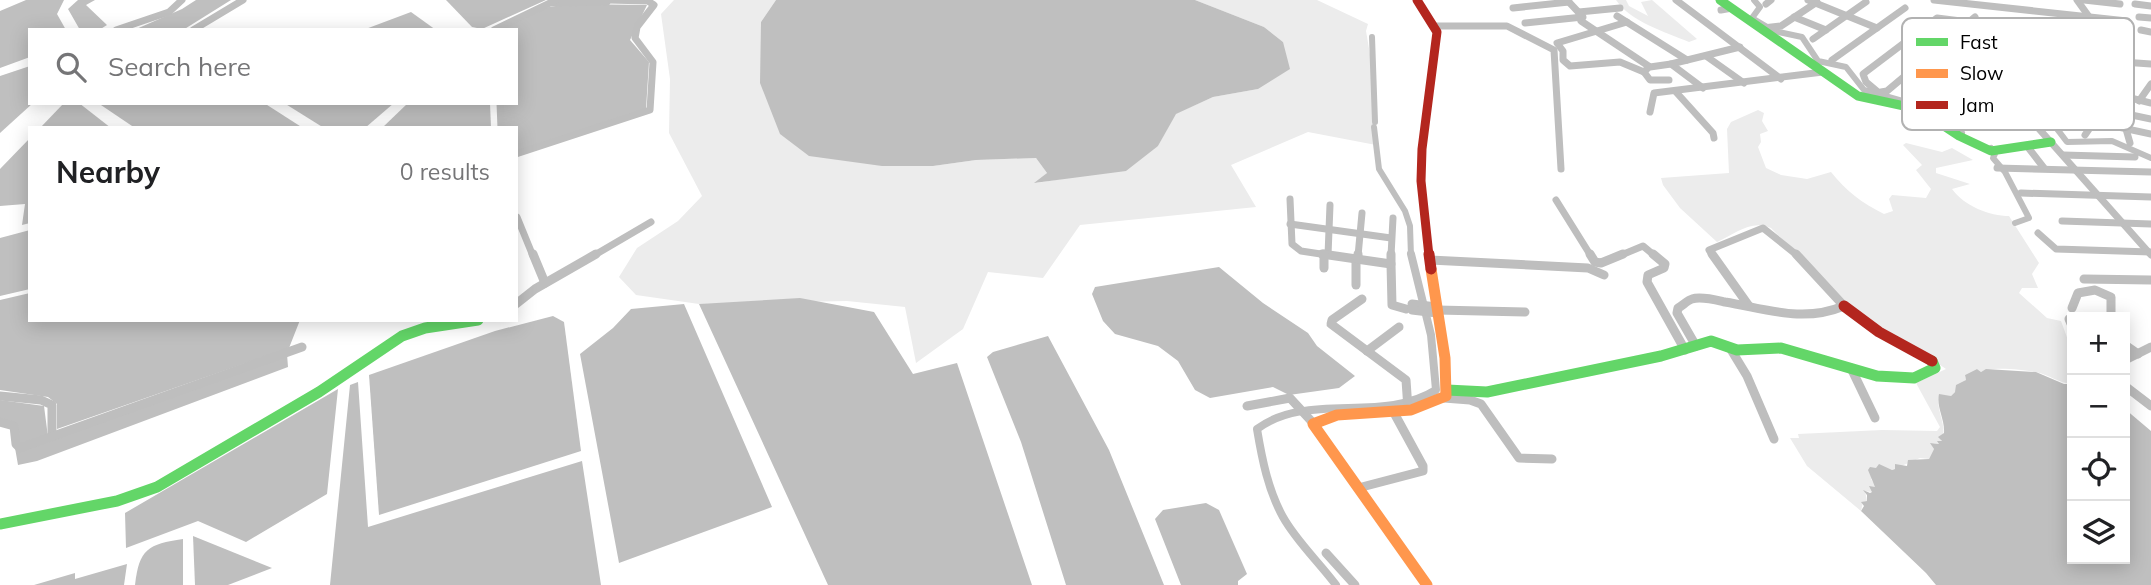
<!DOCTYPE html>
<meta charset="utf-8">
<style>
body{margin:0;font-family:Mulish,sans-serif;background:#f2f2f2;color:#202124}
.controls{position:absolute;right:21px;bottom:21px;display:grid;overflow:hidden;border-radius:0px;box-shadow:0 4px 18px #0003}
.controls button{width:63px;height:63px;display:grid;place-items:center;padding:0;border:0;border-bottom:2px solid #e0e0e0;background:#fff;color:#202124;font:35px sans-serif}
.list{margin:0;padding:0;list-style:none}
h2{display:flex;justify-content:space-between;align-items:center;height:91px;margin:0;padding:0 28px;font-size:30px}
h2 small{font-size:23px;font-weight:400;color:#757577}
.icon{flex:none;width:38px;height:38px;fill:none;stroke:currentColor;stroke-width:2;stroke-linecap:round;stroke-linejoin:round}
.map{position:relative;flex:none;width:2151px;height:585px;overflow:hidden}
.search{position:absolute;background:#fff;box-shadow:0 4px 18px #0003;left:28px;top:28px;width:490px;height:77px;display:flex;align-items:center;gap:18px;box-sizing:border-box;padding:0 24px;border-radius:0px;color:#757577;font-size:26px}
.panel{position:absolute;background:#fff;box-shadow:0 4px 18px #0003;left:28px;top:126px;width:490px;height:196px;border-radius:0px}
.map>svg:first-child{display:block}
.green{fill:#ececec}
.water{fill:#bfbfbf}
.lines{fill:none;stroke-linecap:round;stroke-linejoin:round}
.canal-far1{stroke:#bfbfbf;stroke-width:6}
.canal{stroke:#bfbfbf;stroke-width:8}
.street-far1{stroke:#bebebe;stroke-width:7}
.street{stroke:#bebebe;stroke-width:9}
.fast-far1{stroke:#63d668;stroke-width:9}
.fast{stroke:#63d668;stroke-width:11}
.slow{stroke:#ff974d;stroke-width:11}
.jam-far1{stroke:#b3261e;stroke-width:9}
.jam{stroke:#b3261e;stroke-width:11}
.key{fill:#fff;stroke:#b2b2b2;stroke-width:2}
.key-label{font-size:19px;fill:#000}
</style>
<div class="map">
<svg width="2151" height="585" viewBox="0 0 2151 585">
<rect width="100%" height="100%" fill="#fff"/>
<g class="green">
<path d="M674,0H776L761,22L933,166L976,160L1036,158L1047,173L1036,183L1080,176L1158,146L1175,114L1213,97L1258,89L1283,42L1264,27L1195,0H1317L1368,24L1366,31L1375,84L1376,145L1308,132L1231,165L1256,207L1080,225L1043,278L988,272L963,329L916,363L905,307L847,301L699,304L636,295L619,277L637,248L678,221L702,196L669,133L670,79L661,14Z"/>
<path d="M1616,0H1626L1629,6L1648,16L1641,2L1652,0L1697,39L1689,42C1665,32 1631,22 1616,0Z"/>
<path d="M1758,110L1764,113L1762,121L1768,131L1760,134L1761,142L1758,147L1766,168L1781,175L1807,179L1831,172C1846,191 1862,203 1884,214L1893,211L1889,199L1892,195L1926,198L1931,189L1916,170L1922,165L1903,145L1906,143L1942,152L1952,148L1973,160L1936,168V173L1970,184L1952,189C1964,206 1990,216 2009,216L2039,263L2032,274L2038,288H2022L2019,293L2047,318L2061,321L2072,351V384C2059,383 2049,375 2036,372C2024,370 1991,366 1981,372L1977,369L1965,375L1966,380L1951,396L1939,395C1935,412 1950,427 1940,444L1931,443L1934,449L1929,459L1920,458L1871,479L1876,487L1872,489V492L1865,491L1867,501L1863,502L1861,511L1807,466L1790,438H1799L1798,434L1882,430L1937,431L1940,427L1916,383L1946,369L1915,348L1889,336L1839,297L1771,228C1751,219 1735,234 1717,242L1680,208L1663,185L1661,178L1729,173L1727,129L1731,122Z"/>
</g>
<g class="water">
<path d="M26,0H64L57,14L66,30H30V57L0,68V11Z"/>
<path d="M78,0H95L86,5L107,25L99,30H80L68,9Z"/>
<path d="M196,0H231L183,30H134L182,9Z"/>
<path d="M446,0H546L482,29L472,27Z"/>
<path d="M776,0H1195L1264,27L1283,42L1290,69L1258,89L1213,97L1176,114L1158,146L1126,171L1034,183L1047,173L1036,158L976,160L933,166H882L809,156L780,134L760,83L761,22Z"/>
<path d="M570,4L647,5L630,40L649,62L646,109L516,153V128H502L500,103H516V30H497L542,8Z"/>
<path d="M411,12L436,30H363Z"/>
<path d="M30,66V103H33L0,133V76Z"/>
<path d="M64,103H79L111,128H40Z"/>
<path d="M98,103H264L303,128H135Z"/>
<path d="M284,103H394L365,128H324Z"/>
<path d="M408,103H490L491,128H382Z"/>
<path d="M30,138V223L22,225L25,204L0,206V169Z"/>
<path d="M30,230V289L0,296V238Z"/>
<path d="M1219,267L1263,303L1308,333L1317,346L1355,376L1339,388L1289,395L1273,387L1210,398L1195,390L1178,361L1158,346L1115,334L1103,321L1092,294L1095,287Z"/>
<path d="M30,293V320H300L289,348L57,429V404L48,397L0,390V300Z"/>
<path d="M800,298L874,312L913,374L957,363L1032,585H828L699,304Z"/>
<path d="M684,304L772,507L619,563L580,354L613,328L631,309Z"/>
<path d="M553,316L564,322L581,451L379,515L369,375L495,331Z"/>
<path d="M1048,336L1109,450L1164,585H1066L1021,442L987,357L993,352Z"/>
<path d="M287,354L288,367L37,461L18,465L11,425L0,424V400L44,406L48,437Z"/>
<path d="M1977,369L1981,372L1986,369L2036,372L2064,384H2072V559H2125V409L2151,431V585H1936L1926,573L1861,511L1864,506L1861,502L1867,501V495L1863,490L1870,493L1872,492L1869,486L1875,487L1868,470L1870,467L1876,468L1879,464L1892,470L1895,469V464L1907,466L1908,460L1929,459L1934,449L1930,443L1939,444L1937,441H1942L1938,437L1944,433C1945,419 1936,407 1939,394L1951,396L1955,392L1956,385L1966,380L1965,375Z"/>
<path d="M358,382L368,527L582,461L601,585H330L350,385Z"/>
<path d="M338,389L327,494L246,542L198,521L126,548L125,513Z"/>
<path d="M1206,503L1219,510L1247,574L1238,581V585H1181L1155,519L1163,510Z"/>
<path d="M193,536L272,568L228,585H195Z"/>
<path d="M183,539V585H135C139,549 148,544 183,539Z"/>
<path d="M127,564L124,585H34L75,573V579Z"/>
</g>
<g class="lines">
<g class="canal-far1">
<path d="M1754,0L1760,7L1752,18L1774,31L1802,37L1818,61L1846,67L1864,90L1927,108L1962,133"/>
<path d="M1372,37L1375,122"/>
<path d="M1374,127L1379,169L1405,211L1410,226L1411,256"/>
<path d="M1958,130L1971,119L2003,125C2008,120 2013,112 2019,110C2041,102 2056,128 2067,142L2112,141L2151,158"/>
<path d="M1991,148L1995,154L1993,158L2005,172L2029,218L2015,223"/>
</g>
<path class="canal" d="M1336,585C1319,562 1297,542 1283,517C1268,490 1262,459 1257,429C1308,391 1382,424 1436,390L1431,335L1411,254"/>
<g class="street-far1">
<path d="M1676,0L1781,79"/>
<path d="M1808,0L1877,28"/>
<path d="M1934,0L2127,21"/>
<path d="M2084,0L2120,4"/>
<path d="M552,3L607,2"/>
<path d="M1766,4L1771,0"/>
<path d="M2135,4L2151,6"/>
<path d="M1513,8L1569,2"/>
<path d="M1721,10L1732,8"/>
<path d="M1579,12L1620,8"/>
<path d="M1617,16L1687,60"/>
<path d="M1794,17L1826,30"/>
<path d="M2139,17L2151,18"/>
<path d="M1581,21L1650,67L1671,64L1703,88"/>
<path d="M1627,22L1557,43L1563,51V60L1570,66L1620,62L1644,72"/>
<path d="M1525,23L1583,17L1567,0"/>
<path d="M2009,25L2043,38"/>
<path d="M1435,26H1507L1554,50L1561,169"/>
<path d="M1763,28L1781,26L1817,2"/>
<path d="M116,30L169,12L182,0"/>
<path d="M193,30L243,0"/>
<path d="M494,30L556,0"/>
<path d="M2141,30L2151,32"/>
<path d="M1997,36L2035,51"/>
<path d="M1813,39L1866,2"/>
<path d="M1984,48L2015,60"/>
<path d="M2060,49L2118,57L2077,0"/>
<path d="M2077,52L2066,36L2068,32L2130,39"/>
<path d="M1706,56L1744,83"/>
<path d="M2055,56L2040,65L2021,90L2026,91L2017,104L2151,255"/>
<path d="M1971,59L2000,71"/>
<path d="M1832,60L1905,8"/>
<path d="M2122,62L2151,64"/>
<path d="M1671,64L1740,47"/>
<path d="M2040,65L2116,91"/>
<path d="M1647,69L1644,72L1650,80H1669"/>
<path d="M2009,69L2107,104"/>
<path d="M1957,72L1979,80"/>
<path d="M2080,79L2091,61"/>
<path d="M1995,80L2021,90"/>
<path d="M1944,85L1970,95"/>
<path d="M1983,91L2017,104"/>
<path d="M2026,91L2098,118"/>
<path d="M1676,92L1713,133L1714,138"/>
<path d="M1881,92L1887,91L1975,17"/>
<path d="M2123,96L2151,103"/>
<path d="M1885,98L1866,82L1863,74L1937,18L1969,22"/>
<path d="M1928,98L1961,111L1988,117"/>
<path d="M2139,101L2151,84"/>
<path d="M500,103L501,128"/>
<path d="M1921,105L2012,23"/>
<path d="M2103,109L2151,119"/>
<path d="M1650,112L1654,93L1823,72"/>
<path d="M2052,118L2063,105"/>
<path d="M2095,122L2151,134"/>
<path d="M2126,129L2130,143"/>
<path d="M2085,135L2126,75L2127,70L2118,57"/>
<path d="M2027,146L2044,168"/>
<path d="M516,154L650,110L653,62L635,38L637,27L654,5L648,1L608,0"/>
<path d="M2063,155L2135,157"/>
<path d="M1997,168L2151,172"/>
<path d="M2021,193L2151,197"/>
<path d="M1290,199L1292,244L1301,251L1334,256"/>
<path d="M1556,200L1591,256"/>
<path d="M517,217L533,256"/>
<path d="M2062,221L2151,224"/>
<path d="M1290,224L1391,238"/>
<path d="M2038,233L2056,249L2151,252"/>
<path d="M1328,255L1330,205"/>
<path d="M593,256L651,222"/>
<path d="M1358,256L1362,213"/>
<path d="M1391,256L1393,218"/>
<path d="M1619,256L1643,246L1655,256"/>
<path d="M1713,256L1709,250L1763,228L1798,256"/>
</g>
<g class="street">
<path d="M533,254L545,283"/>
<path d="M1322,254L1391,264L1392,305L1406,309"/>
<path d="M1324,254V268"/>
<path d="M1590,254L1595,262L1601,263L1623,254"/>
<path d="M1653,254L1665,264L1664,268L1648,275L1647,282L1685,350"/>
<path d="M1712,254L1749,306"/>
<path d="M1356,259V285"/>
<path d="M1358,259V254"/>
<path d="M1430,260L1588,268L1604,275"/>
<path d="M1391,264V254"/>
<path d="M2084,279L2151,280"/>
<path d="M1362,299L1332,320L1331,324L1406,380L1408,409"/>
<path d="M516,304L535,289L596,254"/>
<path d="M1412,304L1436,307"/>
<path d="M2072,308L2078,293L2095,290L2111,297V317"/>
<path d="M1412,310L1437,313"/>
<path d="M1437,310L1525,312"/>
<path d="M2069,319L2072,326"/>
<path d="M2125,345L2138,354"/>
<path d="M1696,346L1677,313L1678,308C1682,306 1688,300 1692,299C1701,296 1716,300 1725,302C1767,309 1803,323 1844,306L1796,254"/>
<path d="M1730,348L1747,376L1774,439"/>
<path d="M1367,351L1399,327"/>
<path d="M2125,360L2151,347"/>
<path d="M1851,368L1875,418"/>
<path d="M2125,386L2151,406"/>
<path d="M0,396L41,400L52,405V436"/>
<path d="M1444,398L1470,400L1481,404L1519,458L1552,459"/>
<path d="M1247,406L1290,398L1314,424"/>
<path d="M0,422L14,426L16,444L20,448L302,347"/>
<path d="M1358,488L1423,471V466L1393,411"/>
<path d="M1326,553L1355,585"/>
</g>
<path class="fast-far1" d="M1720,0L1858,96L1918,109L1959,136L1991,151L2051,142"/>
<g class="fast">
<path d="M1447,390L1487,392L1661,356L1711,341L1737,350L1781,348L1877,376L1914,378L1935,368L1932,361"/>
<path d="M0,524L117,501L157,487L319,392L402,336L425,328L478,320"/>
</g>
<path class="slow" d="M1427,585L1313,424L1337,415L1411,410L1446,396L1445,358L1431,269"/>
<path class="jam-far1" d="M1417,0L1437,32L1422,149L1421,181L1429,256"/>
<g class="jam">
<path d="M1429,254L1431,269"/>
<path d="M1844,306L1879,332L1932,361"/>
</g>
</g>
<rect x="1902" y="18" width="232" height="112" rx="10" class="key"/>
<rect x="1916" y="38" width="32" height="8" fill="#63d668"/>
<rect x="1916" y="69" width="32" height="9" fill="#ff974d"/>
<rect x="1916" y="101" width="32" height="8" fill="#b3261e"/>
<g class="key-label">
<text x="1960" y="49">Fast</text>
<text x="1960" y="80">Slow</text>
<text x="1960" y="112">Jam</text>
</g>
</svg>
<div class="controls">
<button>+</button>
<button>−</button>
<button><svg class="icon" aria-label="locate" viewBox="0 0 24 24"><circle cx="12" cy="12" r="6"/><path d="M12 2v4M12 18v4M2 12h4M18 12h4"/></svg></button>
<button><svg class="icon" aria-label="layers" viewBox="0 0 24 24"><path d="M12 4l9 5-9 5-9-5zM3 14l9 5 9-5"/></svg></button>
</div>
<div class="search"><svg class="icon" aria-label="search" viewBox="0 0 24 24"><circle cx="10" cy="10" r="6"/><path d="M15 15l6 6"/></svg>Search here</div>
<section class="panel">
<h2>Nearby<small>0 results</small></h2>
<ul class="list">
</ul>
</section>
</div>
